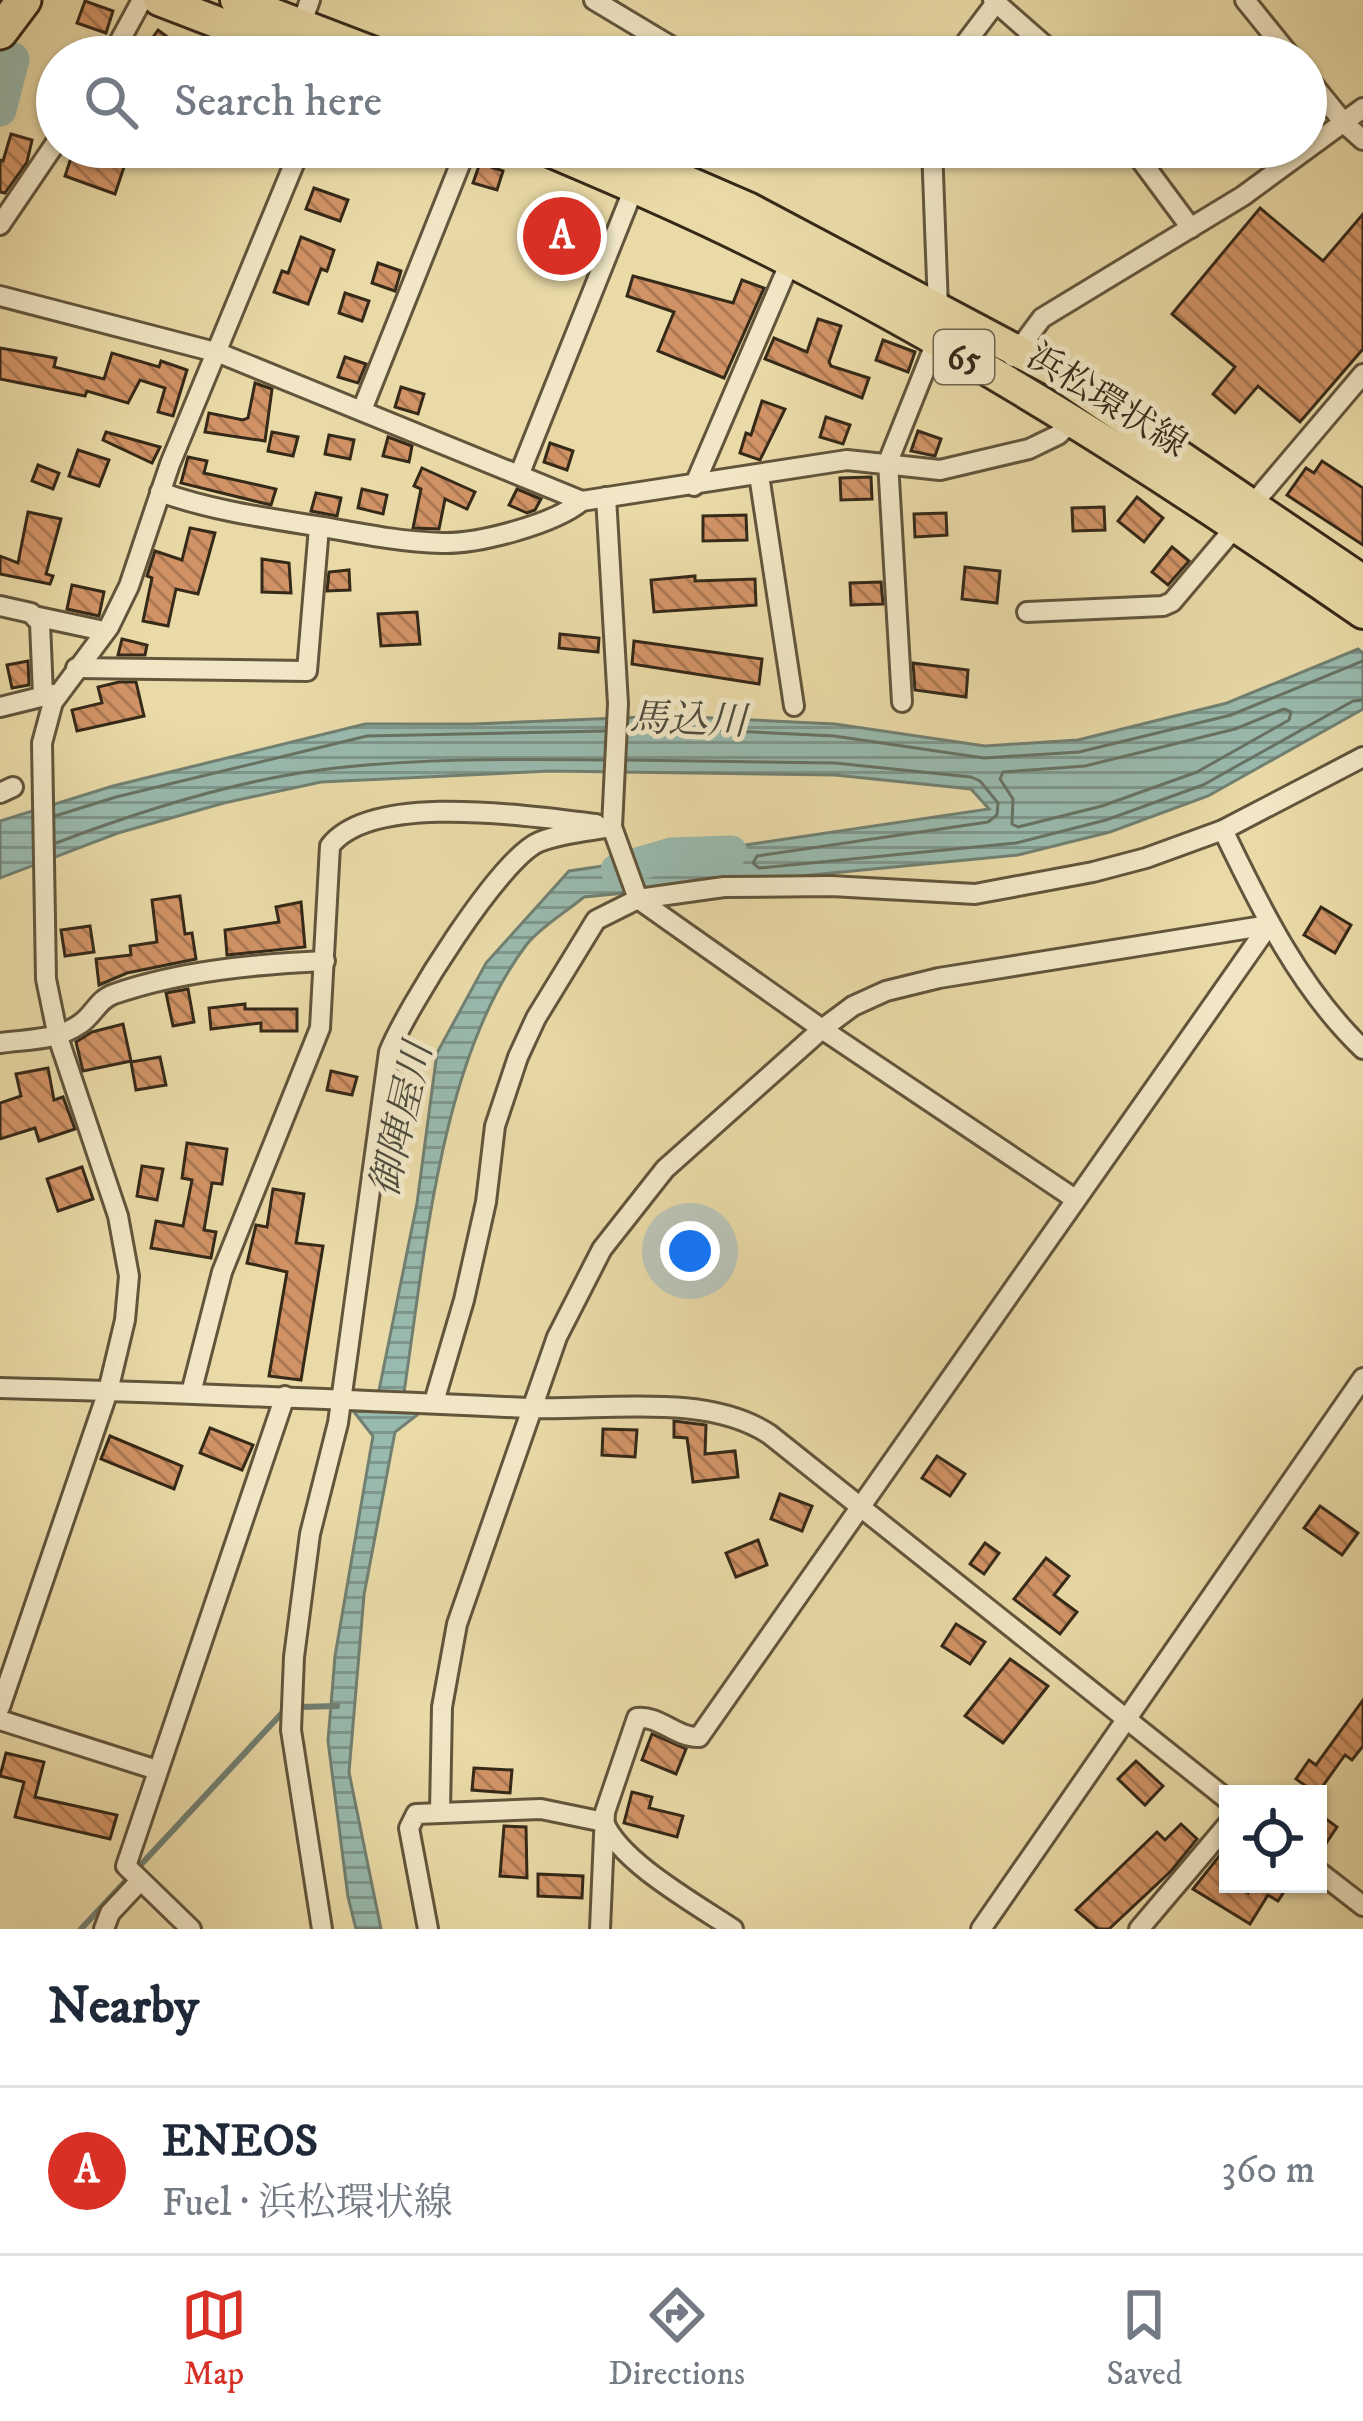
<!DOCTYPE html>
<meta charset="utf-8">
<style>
body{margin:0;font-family:"IM FELL DW Pica","Noto Serif JP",serif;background:#f6f6f7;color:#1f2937}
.controls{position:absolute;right:36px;bottom:36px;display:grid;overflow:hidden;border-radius:0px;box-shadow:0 3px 9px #0004}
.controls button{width:108px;height:108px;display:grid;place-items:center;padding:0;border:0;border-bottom:3px solid #e0e1e3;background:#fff;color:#1f2937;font:60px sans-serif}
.you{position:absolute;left:690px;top:1251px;width:42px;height:42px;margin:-30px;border:9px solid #fff;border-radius:50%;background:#1a73e8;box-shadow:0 0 0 18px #1a73e833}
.badge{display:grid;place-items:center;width:78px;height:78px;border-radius:50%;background:#d93025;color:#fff;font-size:39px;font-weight:700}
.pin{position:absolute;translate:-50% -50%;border:6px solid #fff;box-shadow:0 3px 12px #0006}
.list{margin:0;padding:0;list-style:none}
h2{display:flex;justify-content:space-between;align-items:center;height:156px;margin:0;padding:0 48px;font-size:51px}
h2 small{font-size:39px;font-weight:400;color:#747a83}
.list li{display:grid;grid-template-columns:78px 1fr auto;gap:36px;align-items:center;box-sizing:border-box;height:168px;padding:0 48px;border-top:3px solid #e0e1e3}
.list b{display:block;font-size:45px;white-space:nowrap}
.list p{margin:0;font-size:39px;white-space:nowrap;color:#747a83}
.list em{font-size:39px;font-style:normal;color:#747a83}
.icon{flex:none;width:66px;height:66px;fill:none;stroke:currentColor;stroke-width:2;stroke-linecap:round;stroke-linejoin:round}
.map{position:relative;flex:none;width:1363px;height:1929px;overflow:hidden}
.search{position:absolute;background:#fff;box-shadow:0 3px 9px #0004;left:36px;right:36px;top:36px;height:132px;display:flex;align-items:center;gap:30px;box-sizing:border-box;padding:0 42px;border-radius:66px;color:#747a83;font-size:45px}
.sheet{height:324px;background:#fff}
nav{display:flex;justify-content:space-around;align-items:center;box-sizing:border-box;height:168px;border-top:3px solid #e0e1e3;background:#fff;font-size:33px;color:#747a83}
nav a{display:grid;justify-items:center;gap:6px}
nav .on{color:#d93025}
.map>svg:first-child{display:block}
.water{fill:url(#water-rules);stroke:#718072;stroke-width:3}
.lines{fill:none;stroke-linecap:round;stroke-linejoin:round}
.shore{stroke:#677263;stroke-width:3}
.stream{stroke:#718072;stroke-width:6}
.river{stroke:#99baae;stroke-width:33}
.building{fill:url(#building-back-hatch);stroke:#352918;stroke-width:3}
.street-casing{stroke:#62553c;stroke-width:24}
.primary-casing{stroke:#352918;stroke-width:36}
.highway-casing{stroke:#352918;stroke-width:39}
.street{stroke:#f1e7c6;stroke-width:18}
.primary{stroke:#e9daa7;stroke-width:30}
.highway{stroke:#e9daa7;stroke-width:33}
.labels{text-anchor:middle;stroke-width:10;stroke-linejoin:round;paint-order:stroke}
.shield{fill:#f1e7c6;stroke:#6d624c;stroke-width:3}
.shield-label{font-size:33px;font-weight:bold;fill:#352918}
.street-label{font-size:36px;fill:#352918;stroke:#f1e7c6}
.water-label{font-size:39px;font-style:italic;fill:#4e4d3e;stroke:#f1e7c6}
</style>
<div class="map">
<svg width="1363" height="1929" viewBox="0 0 1363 1929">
<defs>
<pattern id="water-rules" width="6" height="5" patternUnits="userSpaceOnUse" patternTransform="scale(3)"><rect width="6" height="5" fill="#99baae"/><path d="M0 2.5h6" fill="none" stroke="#7e978d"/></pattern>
<pattern id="building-back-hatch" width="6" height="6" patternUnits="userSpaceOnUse" patternTransform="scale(3)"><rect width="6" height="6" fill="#d19366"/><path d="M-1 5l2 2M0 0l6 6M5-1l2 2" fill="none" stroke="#aa7853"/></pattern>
</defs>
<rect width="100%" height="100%" fill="#e9daa7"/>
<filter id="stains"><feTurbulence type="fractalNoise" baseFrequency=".00167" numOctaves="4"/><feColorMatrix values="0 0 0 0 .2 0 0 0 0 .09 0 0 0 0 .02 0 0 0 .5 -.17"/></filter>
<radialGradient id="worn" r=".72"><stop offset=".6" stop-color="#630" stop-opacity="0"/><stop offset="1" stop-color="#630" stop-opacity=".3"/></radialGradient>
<path class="water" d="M1358,649L1363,653V709L1208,796L1110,832L1018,855L584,897C566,912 542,926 527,944C437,1062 424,1268 401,1412H421L395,1432L364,1595L349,1772L381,1929H356L348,1897L328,1741L335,1656L373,1436L354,1412L375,1410L417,1203L437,1053L486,963L569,871L989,809L971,789L835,775L550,771L321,782L224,803L118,833L0,878V821L113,786L365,724H473L670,716L835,724L985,746L1078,740L1227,703Z"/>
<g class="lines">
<g class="shore">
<path d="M1284,709L1291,712L1289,720L1197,772L1102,806L1018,827L1012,824L1013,799L1000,779L1003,772L1085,766L1235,729Z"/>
<path d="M629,730L670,728L834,736L984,758L1079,752L1231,715L1363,661"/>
<path d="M627,760L835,763L971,777L980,781L998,803L997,815L988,822L757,856L753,863L759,868L1016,843L1106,820L1203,785L1353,701L1363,700"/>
<path d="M55,816L116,797L367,736L605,731"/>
<path d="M56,843C140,811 230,782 320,770C412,758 510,759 603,760"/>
</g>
<g class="stream">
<path d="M300,1707L337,1706"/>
<path d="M81,1929L283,1712"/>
</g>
<g class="river">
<path d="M0,110L13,59"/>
<path d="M617,870L671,854L731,852"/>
</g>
</g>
<g class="building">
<path d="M85,1L113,11L106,33L77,23Z"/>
<path d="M158,30L181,47L173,57H139Z"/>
<path d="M11,134L32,140L27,162L5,193L0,192V160L3,161Z"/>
<path d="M74,149L124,167L115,194L65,176Z"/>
<path d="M480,163L503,171L497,190L473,183Z"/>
<path d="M314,188L348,200L340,221L306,209Z"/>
<path d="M1260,208L1323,261L1363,214V349L1300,422L1258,386L1235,413L1213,394L1235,367L1172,314Z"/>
<path d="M543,216L589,235L581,256L535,237Z"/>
<path d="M301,237L334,250L327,271L321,269L308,304L274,292L282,271L288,273Z"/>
<path d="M378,263L401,271L395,291L372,283Z"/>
<path d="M633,276L733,303L742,280L764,288L724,378L658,351L674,312L627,296Z"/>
<path d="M345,293L369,301L362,321L339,313Z"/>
<path d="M818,319L841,326L829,362L831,366L869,378L862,398L765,359L774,338L807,352Z"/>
<path d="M883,340L915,352L908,372L876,360Z"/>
<path d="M0,348L56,358L54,367L104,379L112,353L159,367L161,361L187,370L173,416L158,412L165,388L140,380L128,403L87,391L85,396L0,379Z"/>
<path d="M345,357L366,364L358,383L338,377Z"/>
<path d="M255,383L272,389L265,441L205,432L209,413L243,420L248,418Z"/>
<path d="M401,387L424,394L418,414L395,407Z"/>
<path d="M762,401L785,409L760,460L740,453L746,433L751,435Z"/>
<path d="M826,417L850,425L843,444L820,437Z"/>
<path d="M918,431L941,439L935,456L911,451Z"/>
<path d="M106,432L160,447L152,463L103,440Z"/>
<path d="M272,432L298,437L293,456L268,451Z"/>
<path d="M329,435L354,440L350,459L325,454Z"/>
<path d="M388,437L412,446L409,462L383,456Z"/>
<path d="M550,443L573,451L567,470L544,462Z"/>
<path d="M78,450L109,460L99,486L69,476Z"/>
<path d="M188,457L207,461L204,473L276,489L271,505L181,483Z"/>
<path d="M1322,461L1363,488V545L1287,495L1306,468L1314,473Z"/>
<path d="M38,465L59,473L53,489L32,481Z"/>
<path d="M422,468L475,492L467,509L445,499L439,529L413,528L421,489L414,486Z"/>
<path d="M871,477L872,499L841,500L840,478Z"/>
<path d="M362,489L387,495L383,514L358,508Z"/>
<path d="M517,489L541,499L535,510L527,513L509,505Z"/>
<path d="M316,493L341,498L337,516L311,511Z"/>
<path d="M1137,497L1163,518L1144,542L1118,521Z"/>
<path d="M1104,507L1105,530L1073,531L1072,508Z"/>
<path d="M28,512L61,519L46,574L53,576L50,584L0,574V556L18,563Z"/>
<path d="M946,513L947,535L915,537L914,514Z"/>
<path d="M746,515L747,540L703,541V516Z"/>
<path d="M190,528L215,533L198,594L176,589L168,626L143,621L152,578L147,576L155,551L182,560Z"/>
<path d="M1172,547L1189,561L1168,585L1152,572Z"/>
<path d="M262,559L289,563L291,593L262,592Z"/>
<path d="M965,567L1000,571L997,603L962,599Z"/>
<path d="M349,570L350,590L327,591L329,572Z"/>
<path d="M695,576V581L755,579L756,605L654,612L651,580Z"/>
<path d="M881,582L883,604L851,605L850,583Z"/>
<path d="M72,585L104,592L99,616L67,609Z"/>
<path d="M417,612L420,644L381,646L378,614Z"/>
<path d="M560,634L599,638L598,652L559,648Z"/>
<path d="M122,639L147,645L145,655H118Z"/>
<path d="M634,641L762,659L759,684L632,664Z"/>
<path d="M28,661L29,685L12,688L7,665Z"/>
<path d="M913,663L968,670L966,697L915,690Z"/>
<path d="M119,682H136L144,716L77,731L72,710L102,703L98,687Z"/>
<path d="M180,896L185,934L192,933L196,959L127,973L99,985L96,959L131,955L130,946L157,942L152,900Z"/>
<path d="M301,902L305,947L227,955L225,930L279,922L276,907Z"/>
<path d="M1321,907L1351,925L1335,953L1304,935Z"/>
<path d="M90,926L94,952L65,956L61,930Z"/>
<path d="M188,989L194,1022L173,1026L166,993Z"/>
<path d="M245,1004V1009H297V1031H261V1023L211,1029L209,1008Z"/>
<path d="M123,1024L131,1061L83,1071L76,1042L92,1032Z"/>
<path d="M160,1057L166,1085L136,1090L131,1062Z"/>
<path d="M48,1068L54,1100L63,1097L75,1129L39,1141L35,1128L0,1139V1103L21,1096L16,1074Z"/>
<path d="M331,1071L357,1077L352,1095L327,1090Z"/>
<path d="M187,1143L227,1149L222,1184L212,1183L204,1230L216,1232L211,1258L151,1248L156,1221L183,1226L192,1180L182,1178Z"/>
<path d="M142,1166L163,1169L157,1200L137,1196Z"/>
<path d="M82,1167L93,1199L58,1211L47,1179Z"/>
<path d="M273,1189L304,1194L296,1243L323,1246L301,1380L269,1376L287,1272L247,1263L256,1225L267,1227Z"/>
<path d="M674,1421L706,1425L705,1454L735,1451L738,1477L693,1482L687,1438L674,1437Z"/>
<path d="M210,1428L253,1445L242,1470L200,1453Z"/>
<path d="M603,1429L637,1430L635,1457L602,1455Z"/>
<path d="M110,1436L182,1466L174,1489L101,1459Z"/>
<path d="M937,1456L965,1474L950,1496L922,1478Z"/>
<path d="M780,1494L812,1506L802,1531L771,1519Z"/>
<path d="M1320,1506L1358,1533L1342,1555L1304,1528Z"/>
<path d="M758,1540L767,1565L736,1577L726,1553Z"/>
<path d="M985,1543L999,1553L984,1574L970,1564Z"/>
<path d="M1046,1558L1069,1576L1054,1595L1077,1612L1060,1634L1014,1599Z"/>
<path d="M956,1624L985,1642L970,1664L942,1646Z"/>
<path d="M1010,1659L1048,1686L1003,1743L965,1716Z"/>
<path d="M1363,1700V1746L1352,1760L1345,1755L1317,1794L1296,1779L1309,1760L1316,1765Z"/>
<path d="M652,1734L686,1749L676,1774L642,1760Z"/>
<path d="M6,1753L44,1762L35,1797L117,1815L110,1839L15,1817L24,1782L0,1776Z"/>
<path d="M1136,1761L1163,1786L1145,1805L1118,1779Z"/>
<path d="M474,1768L512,1770L510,1793L472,1790Z"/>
<path d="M632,1792L652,1797L649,1808L683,1816L677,1837L624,1823Z"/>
<path d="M1318,1813L1337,1827L1318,1855Z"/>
<path d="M1181,1824L1197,1839L1171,1871L1109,1929H1098L1076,1910L1157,1832L1165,1840Z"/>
<path d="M504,1826L526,1827L527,1878L500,1876Z"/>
<path d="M1228,1845V1884H1235L1248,1893L1251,1884H1289L1278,1901L1268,1895L1250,1924L1193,1889Z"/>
<path d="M538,1874L583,1876L582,1898L538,1896Z"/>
</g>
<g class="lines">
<defs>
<g id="street">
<path d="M594,0L689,57"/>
<path d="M993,0L1058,57"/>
<path d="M1245,0L1291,57"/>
<path d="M301,25L310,0"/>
<path d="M111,57L142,0"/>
<path d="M955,57L998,0"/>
<path d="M1306,76L1345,124L1363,140"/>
<path d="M932,147L938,307"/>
<path d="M1131,147L1191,228"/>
<path d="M0,225L57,141"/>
<path d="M0,296L219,353L582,501"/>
<path d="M1013,357L1042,318L1243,196L1363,108"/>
<path d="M362,410L467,147"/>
<path d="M520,473L634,188"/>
<path d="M759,475L794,706"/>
<path d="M694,486L790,262"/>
<path d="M160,492C213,511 267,518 323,527C362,534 403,542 442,543C479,544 554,524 582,501L847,460L940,470L1029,449L1058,435L1073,421"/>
<path d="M606,497L618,704L612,827L638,899L822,1029L1075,1199"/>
<path d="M1252,505L1363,374"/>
<path d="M0,606L31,613L40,623L43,695"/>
<path d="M1027,612L1163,606L1172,602L1237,525"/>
<path d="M34,616L104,631"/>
<path d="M76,668L307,671L319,527"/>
<path d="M902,702L888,462L936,342"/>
<path d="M0,707L53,694"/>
<path d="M0,793L13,787"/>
<path d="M1223,830C1260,907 1300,989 1363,1049"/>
<path d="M0,1043C28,1039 56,1041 80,1024C93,1016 98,999 114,994C180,971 256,964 325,961"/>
<path d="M0,1388C176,1392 352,1400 528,1408C603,1411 705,1392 769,1434L1228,1800"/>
<path d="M191,1393L222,1272L320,1028L330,846C373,791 532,817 596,824"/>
<path d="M434,1402L464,1300L486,1202L495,1126L518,1057L536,1018L596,920L638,899L724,887L831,886L975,894L1093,872L1146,858L1223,830L1363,757"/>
<path d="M0,1707L108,1391L125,1320L129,1276L118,1216L58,1037L46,979L42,743L53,702L109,627L129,586L170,464L301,147"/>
<path d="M0,1720L157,1770"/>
<path d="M440,1811L442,1707L457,1624L557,1337L602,1249L665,1169L822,1029L853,1006L886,991L939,978L1269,925"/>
<path d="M1318,1871L1363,1906"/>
<path d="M104,1929L110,1913L140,1881"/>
<path d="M191,1929L126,1866L285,1396"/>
<path d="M322,1929L291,1730L294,1657L310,1534L338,1423L389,1052C406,1009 499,859 539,842C561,833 589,831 612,827"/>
<path d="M428,1929L409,1828L416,1814L541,1809L604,1822C620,1862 696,1904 733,1929"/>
<path d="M600,1929L605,1812L637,1718C659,1715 676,1738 699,1737L1269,925"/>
<path d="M981,1929L1363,1378"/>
<path d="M1139,1929L1228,1824"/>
</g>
<g id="primary">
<path d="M159,0L308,57"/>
<path d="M236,0L385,57"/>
<path d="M540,147C613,178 686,209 756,244C968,349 1168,478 1363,613"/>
<path d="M607,147L748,208L1053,370L1363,581"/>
</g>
<path id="highway" d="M0,32L24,0"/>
</defs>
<use href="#street" class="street-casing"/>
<use href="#primary" class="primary-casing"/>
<use href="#highway" class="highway-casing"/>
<use href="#street" class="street"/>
<use href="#primary" class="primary"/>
<use href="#highway" class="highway"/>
</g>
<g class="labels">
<rect class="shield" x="934" y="330" width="60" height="54" rx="9"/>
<g class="shield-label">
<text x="964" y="369">65</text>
</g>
<g class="street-label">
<text transform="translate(1108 399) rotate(32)" y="13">浜松環状線</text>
</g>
<g class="water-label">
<text transform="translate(688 718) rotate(2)" y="14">馬込川</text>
<text transform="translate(400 1119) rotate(-77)" y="14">御陣屋川</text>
</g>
</g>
<rect width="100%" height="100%" filter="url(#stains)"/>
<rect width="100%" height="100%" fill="url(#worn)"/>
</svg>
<div class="controls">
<button><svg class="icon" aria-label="locate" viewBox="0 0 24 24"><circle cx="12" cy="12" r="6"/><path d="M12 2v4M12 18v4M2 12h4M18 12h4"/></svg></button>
</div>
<div class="you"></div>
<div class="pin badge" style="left:562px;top:236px">A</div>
<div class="search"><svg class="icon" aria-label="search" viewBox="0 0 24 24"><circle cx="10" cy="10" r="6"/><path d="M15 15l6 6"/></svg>Search here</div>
</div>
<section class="sheet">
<h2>Nearby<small></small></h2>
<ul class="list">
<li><span class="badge">A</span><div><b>ENEOS</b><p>Fuel · 浜松環状線</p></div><em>360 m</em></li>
</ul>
</section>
<nav>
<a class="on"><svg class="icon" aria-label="map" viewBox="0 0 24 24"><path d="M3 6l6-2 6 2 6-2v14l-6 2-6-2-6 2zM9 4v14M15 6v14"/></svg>Map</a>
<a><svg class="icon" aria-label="directions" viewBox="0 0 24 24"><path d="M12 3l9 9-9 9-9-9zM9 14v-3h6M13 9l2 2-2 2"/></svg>Directions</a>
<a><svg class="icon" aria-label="saved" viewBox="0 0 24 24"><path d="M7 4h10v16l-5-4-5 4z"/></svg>Saved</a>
</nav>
